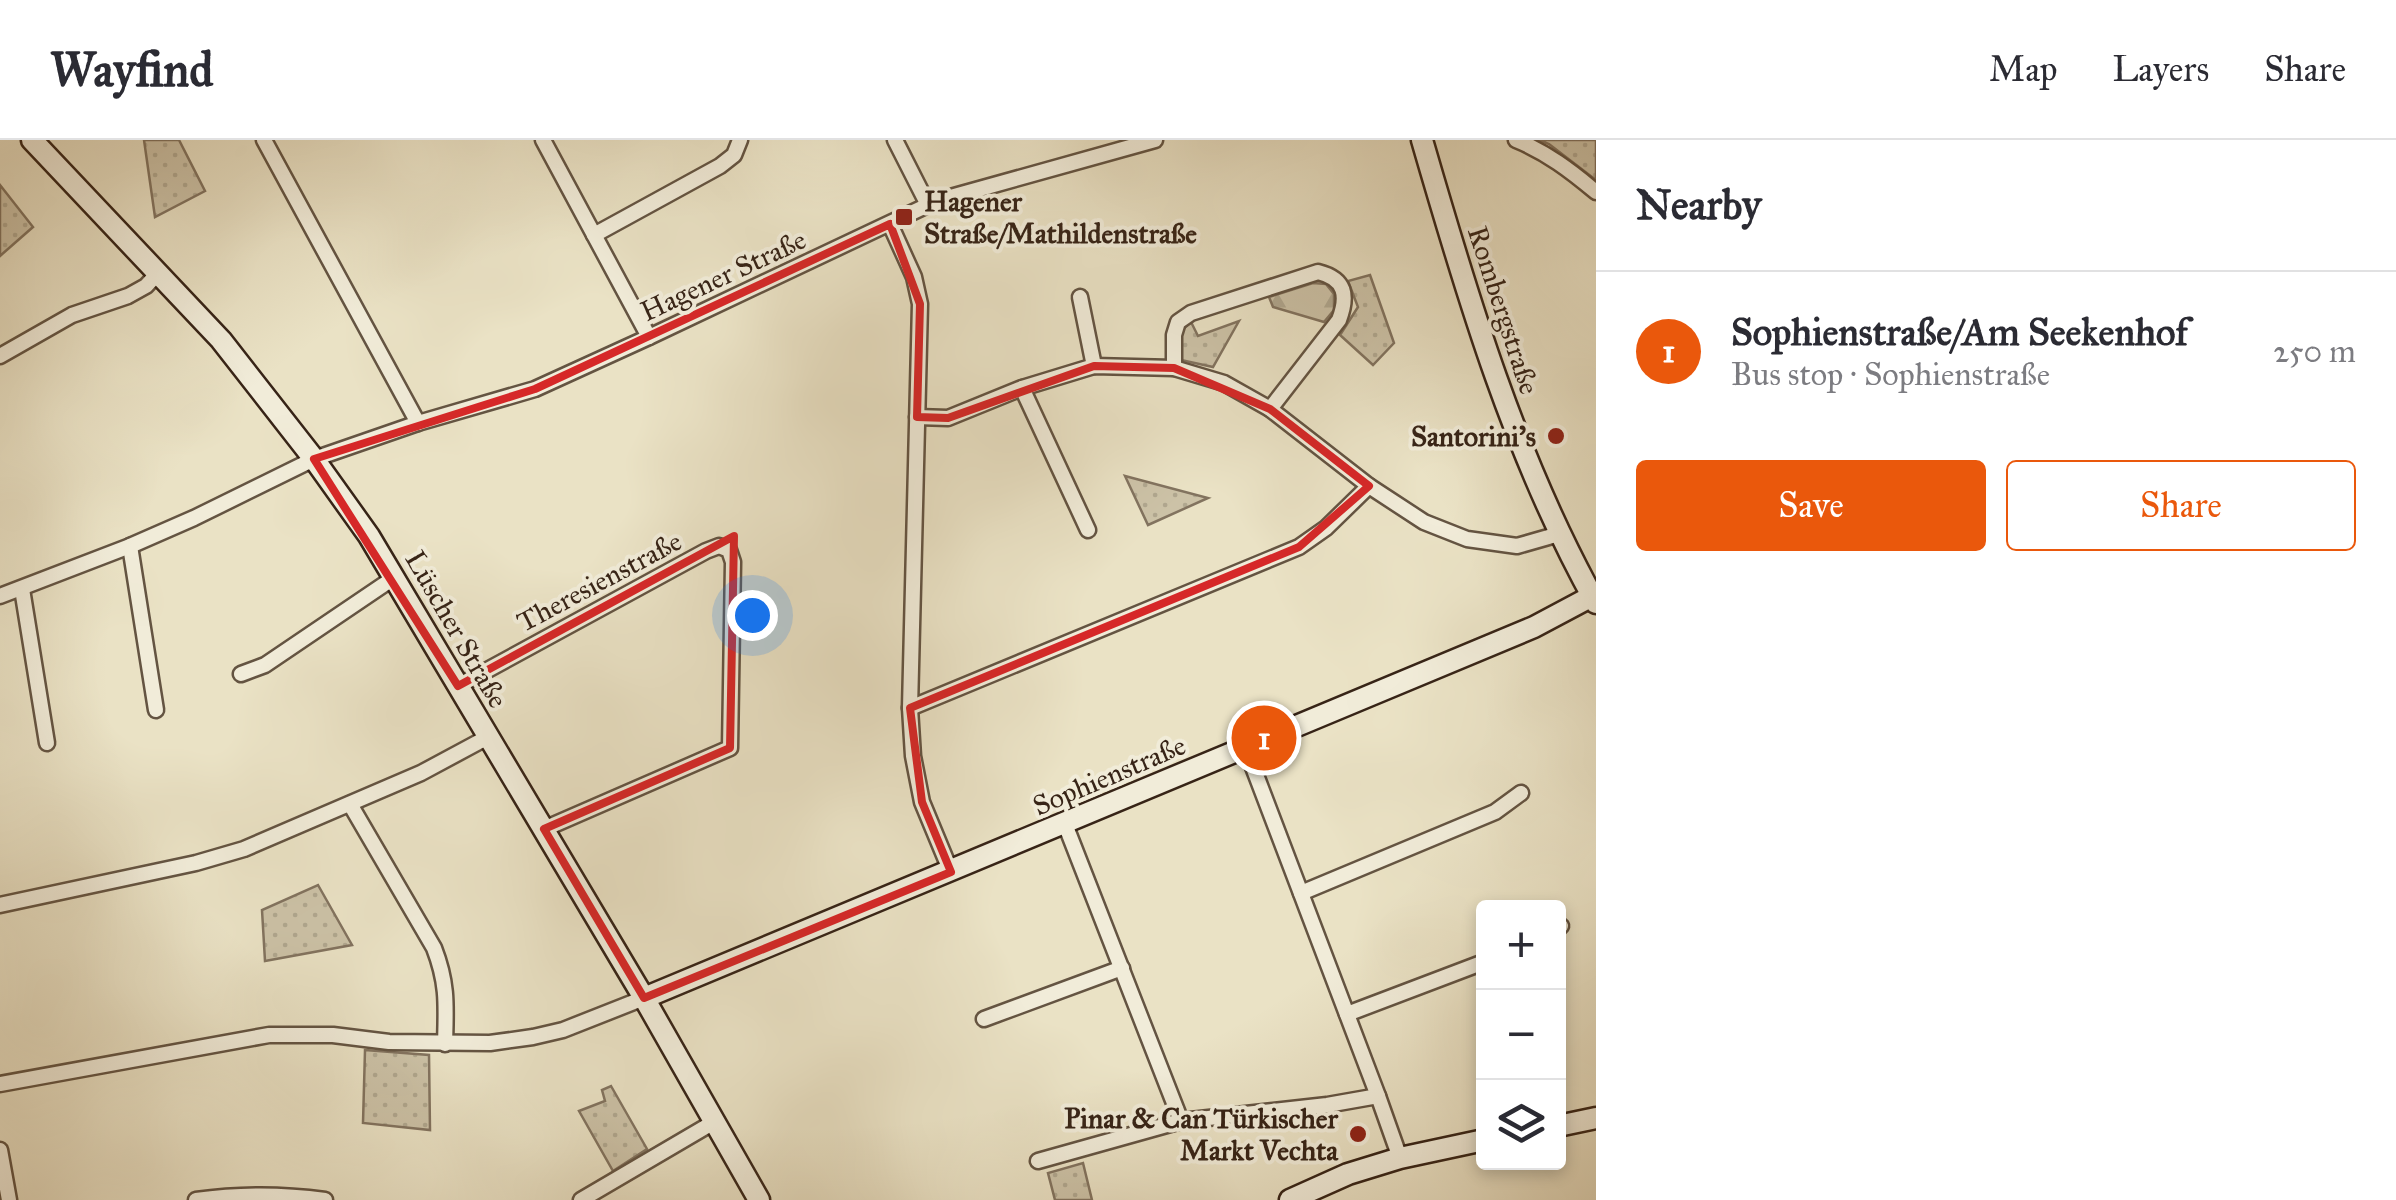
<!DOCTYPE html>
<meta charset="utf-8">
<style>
body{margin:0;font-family:"IM FELL Great Primer",serif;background:#f7f7f7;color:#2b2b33}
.controls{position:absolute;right:30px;bottom:30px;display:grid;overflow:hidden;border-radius:10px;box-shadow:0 5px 15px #0003}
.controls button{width:90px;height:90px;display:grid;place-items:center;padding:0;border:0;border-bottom:2px solid #e1e1e2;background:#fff;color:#2b2b33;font:50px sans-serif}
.you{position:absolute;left:752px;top:475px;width:35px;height:35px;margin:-25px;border:8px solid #fff;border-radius:50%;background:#1a73e8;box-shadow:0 0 0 15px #1a73e833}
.badge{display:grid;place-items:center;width:65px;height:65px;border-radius:50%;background:#ea580c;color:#fff;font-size:32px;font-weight:700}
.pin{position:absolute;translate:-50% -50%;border:5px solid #fff;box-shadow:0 2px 10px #0006}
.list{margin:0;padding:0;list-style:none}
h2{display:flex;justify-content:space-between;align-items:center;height:130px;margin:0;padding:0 40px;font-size:42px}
h2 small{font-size:32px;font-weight:400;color:#7c7c81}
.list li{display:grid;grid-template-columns:65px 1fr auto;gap:30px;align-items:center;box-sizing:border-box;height:160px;padding:0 40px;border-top:2px solid #e1e1e2}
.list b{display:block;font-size:38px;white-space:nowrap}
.list p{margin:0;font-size:32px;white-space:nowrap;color:#7c7c81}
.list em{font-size:32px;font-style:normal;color:#7c7c81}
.actions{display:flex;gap:20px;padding:30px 40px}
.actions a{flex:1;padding:22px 0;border:2px solid #ea580c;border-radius:10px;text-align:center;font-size:35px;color:#ea580c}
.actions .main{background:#ea580c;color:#fff}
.icon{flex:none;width:55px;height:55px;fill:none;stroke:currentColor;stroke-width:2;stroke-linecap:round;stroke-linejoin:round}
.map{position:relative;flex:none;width:1596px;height:1060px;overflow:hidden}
header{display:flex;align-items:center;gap:60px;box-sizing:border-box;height:140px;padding:0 50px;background:#fff;border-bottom:2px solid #e1e1e2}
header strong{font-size:48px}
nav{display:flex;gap:55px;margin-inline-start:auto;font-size:35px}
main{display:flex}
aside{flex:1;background:#fff}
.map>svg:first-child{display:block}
.green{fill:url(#green-dots);stroke:#82735f;stroke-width:2.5}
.forest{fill:url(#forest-firs);stroke:#82735f;stroke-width:2.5}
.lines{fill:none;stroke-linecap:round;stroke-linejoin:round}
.street-casing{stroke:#645442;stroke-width:19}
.secondary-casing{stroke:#372417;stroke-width:25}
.street{stroke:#f1ecd9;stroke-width:14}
.secondary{stroke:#f1ecd9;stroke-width:20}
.marked{fill:none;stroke:#d62828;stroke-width:8;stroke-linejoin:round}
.poi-dot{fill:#8f2418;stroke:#f1ecd9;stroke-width:4}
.labels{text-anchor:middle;stroke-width:8;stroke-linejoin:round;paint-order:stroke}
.poi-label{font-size:28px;font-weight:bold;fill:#372417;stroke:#f1ecd9;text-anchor:end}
.street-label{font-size:28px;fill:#372417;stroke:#f1ecd9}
</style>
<header>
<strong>Wayfind</strong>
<nav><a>Map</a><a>Layers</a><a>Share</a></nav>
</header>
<main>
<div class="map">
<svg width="1596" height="1060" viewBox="0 0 1596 1060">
<defs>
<pattern id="green-dots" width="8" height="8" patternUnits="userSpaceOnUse" patternTransform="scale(2.5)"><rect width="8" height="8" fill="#ccc2a7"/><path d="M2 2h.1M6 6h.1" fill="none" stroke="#b0a78f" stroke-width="1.8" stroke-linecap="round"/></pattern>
<pattern id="forest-firs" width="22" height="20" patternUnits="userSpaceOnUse" patternTransform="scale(2.5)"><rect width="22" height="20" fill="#ccc2a7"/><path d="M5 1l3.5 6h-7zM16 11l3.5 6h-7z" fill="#b0a78f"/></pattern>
</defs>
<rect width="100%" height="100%" fill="#eae2c5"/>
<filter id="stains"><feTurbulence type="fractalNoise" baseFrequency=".002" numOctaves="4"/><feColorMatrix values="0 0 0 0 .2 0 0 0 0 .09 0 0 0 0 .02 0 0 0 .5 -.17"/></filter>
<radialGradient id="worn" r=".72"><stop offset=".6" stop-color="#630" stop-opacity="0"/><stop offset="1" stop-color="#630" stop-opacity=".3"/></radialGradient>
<g class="green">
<path d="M144,0H179L205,51L155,77Z"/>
<path d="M1539,0H1596V40L1549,4Z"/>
<path d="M0,45L33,87L0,116Z"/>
<path d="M1370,135L1394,203L1373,225L1340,195L1358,167L1348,141Z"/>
<path d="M1239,181L1213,227L1181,220V191L1191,182L1198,196Z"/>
<path d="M1125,336L1208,358L1148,385Z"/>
<path d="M318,745L352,805L265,821L262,770Z"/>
<path d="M365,910L429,915L430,990L363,983Z"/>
<path d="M611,946L647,1009L613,1031L579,971L605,961L602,950Z"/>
<path d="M1083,1023L1092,1060H1055L1048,1033Z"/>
</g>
<path class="forest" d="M1313,143L1326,144L1334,154V170L1324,182L1273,167L1269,157Z"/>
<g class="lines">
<defs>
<g id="street">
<path d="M264,0L418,283"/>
<path d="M543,0L649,197"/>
<path d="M895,0L928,65"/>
<path d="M1516,0C1546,12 1571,31 1596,52"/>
<path d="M890,84L914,137L920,164L910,568L913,616L922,662L951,732"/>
<path d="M594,95L720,26L734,15L740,0"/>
<path d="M1080,157L1094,226"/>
<path d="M0,216L72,175L128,156L146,146L159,132"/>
<path d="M1174,228V195L1178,182L1191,173L1318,132C1346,139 1348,156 1339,180L1270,269"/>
<path d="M1022,248L1088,390"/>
<path d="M917,277L948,278L1022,248L1094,226L1174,228L1224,243L1270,269L1369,346L1424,382L1467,399L1517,406L1559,394"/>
<path d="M130,406L156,570"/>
<path d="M22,449L47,603"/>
<path d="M0,456L130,406L194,378L314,319L418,283L535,249L649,197L928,65L947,58L1155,0"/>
<path d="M241,534L265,525L395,437"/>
<path d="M458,546L706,411L719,406L729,410L733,422L730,608L544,689"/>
<path d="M910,568L1299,407L1326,388L1369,346"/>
<path d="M1245,606L1378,956L1400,1018"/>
<path d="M350,664L434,808C448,844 446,866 445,904"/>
<path d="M1065,684L1181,981"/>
<path d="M1301,753L1495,672L1521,653"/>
<path d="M0,765L196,723L244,709L421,633L488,597"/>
<path d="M1558,788L1561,786"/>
<path d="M1347,874L1484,822"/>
<path d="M984,879L1122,828"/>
<path d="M0,944L269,895H333L389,902L490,903L533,897L563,890L644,858"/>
<path d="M0,1010L9,1060"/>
<path d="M1038,1021L1181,981L1327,965L1378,956"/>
<path d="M196,1060C239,1054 282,1054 325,1060"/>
<path d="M581,1060L714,982"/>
</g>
<g id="secondary">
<path d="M32,0L221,200L314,319L369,396L644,858L759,1060"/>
<path d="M1422,0C1468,159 1515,318 1596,463"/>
<path d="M644,858L1534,487L1596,454"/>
<path d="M1558,986L1596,978"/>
<path d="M1290,1060L1348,1034L1400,1018L1484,1000"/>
</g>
</defs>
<use href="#street" class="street-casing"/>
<use href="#secondary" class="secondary-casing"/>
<use href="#street" class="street"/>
<use href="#secondary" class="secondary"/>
</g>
<path class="marked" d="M890,84L920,164L917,277L948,278L1094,226L1174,228L1270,269L1369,346L1299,407L910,568L922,662L951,732L644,858L544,689L730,608L734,396L458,546L314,319L535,249Z"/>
<g class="poi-dot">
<rect x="894" y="67" width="20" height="20" rx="5"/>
<circle cx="1556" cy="296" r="10"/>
<circle cx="1358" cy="994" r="10"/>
</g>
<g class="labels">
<g class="poi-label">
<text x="924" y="71" text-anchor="start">Hagener<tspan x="924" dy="32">Straße/Mathildenstraße</tspan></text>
<text x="1536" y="306">Santorini's</text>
<text x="1338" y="988">Pinar &amp; Can Türkischer<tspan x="1338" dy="32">Markt Vechta</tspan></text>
</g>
<g class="street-label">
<text transform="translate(723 135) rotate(-25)" y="10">Hagener Straße</text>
<text transform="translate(1504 170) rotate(72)" y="10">Rombergstraße</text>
<text transform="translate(599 441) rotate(-28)" y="10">Theresienstraße</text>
<text transform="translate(457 489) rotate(60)" y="10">Lüscher Straße</text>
<text transform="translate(1109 635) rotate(-23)" y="10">Sophienstraße</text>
</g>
</g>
<rect width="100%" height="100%" filter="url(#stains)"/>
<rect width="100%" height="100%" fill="url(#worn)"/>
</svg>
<div class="controls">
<button>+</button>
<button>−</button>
<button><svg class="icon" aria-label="layers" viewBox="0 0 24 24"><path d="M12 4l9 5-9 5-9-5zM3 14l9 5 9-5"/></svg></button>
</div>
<div class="you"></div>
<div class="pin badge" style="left:1264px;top:598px">1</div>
</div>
<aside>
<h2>Nearby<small></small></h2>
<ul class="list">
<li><span class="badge">1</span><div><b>Sophienstraße/Am Seekenhof</b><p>Bus stop · Sophienstraße</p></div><em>250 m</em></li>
</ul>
<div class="actions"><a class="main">Save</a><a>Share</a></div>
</aside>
</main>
